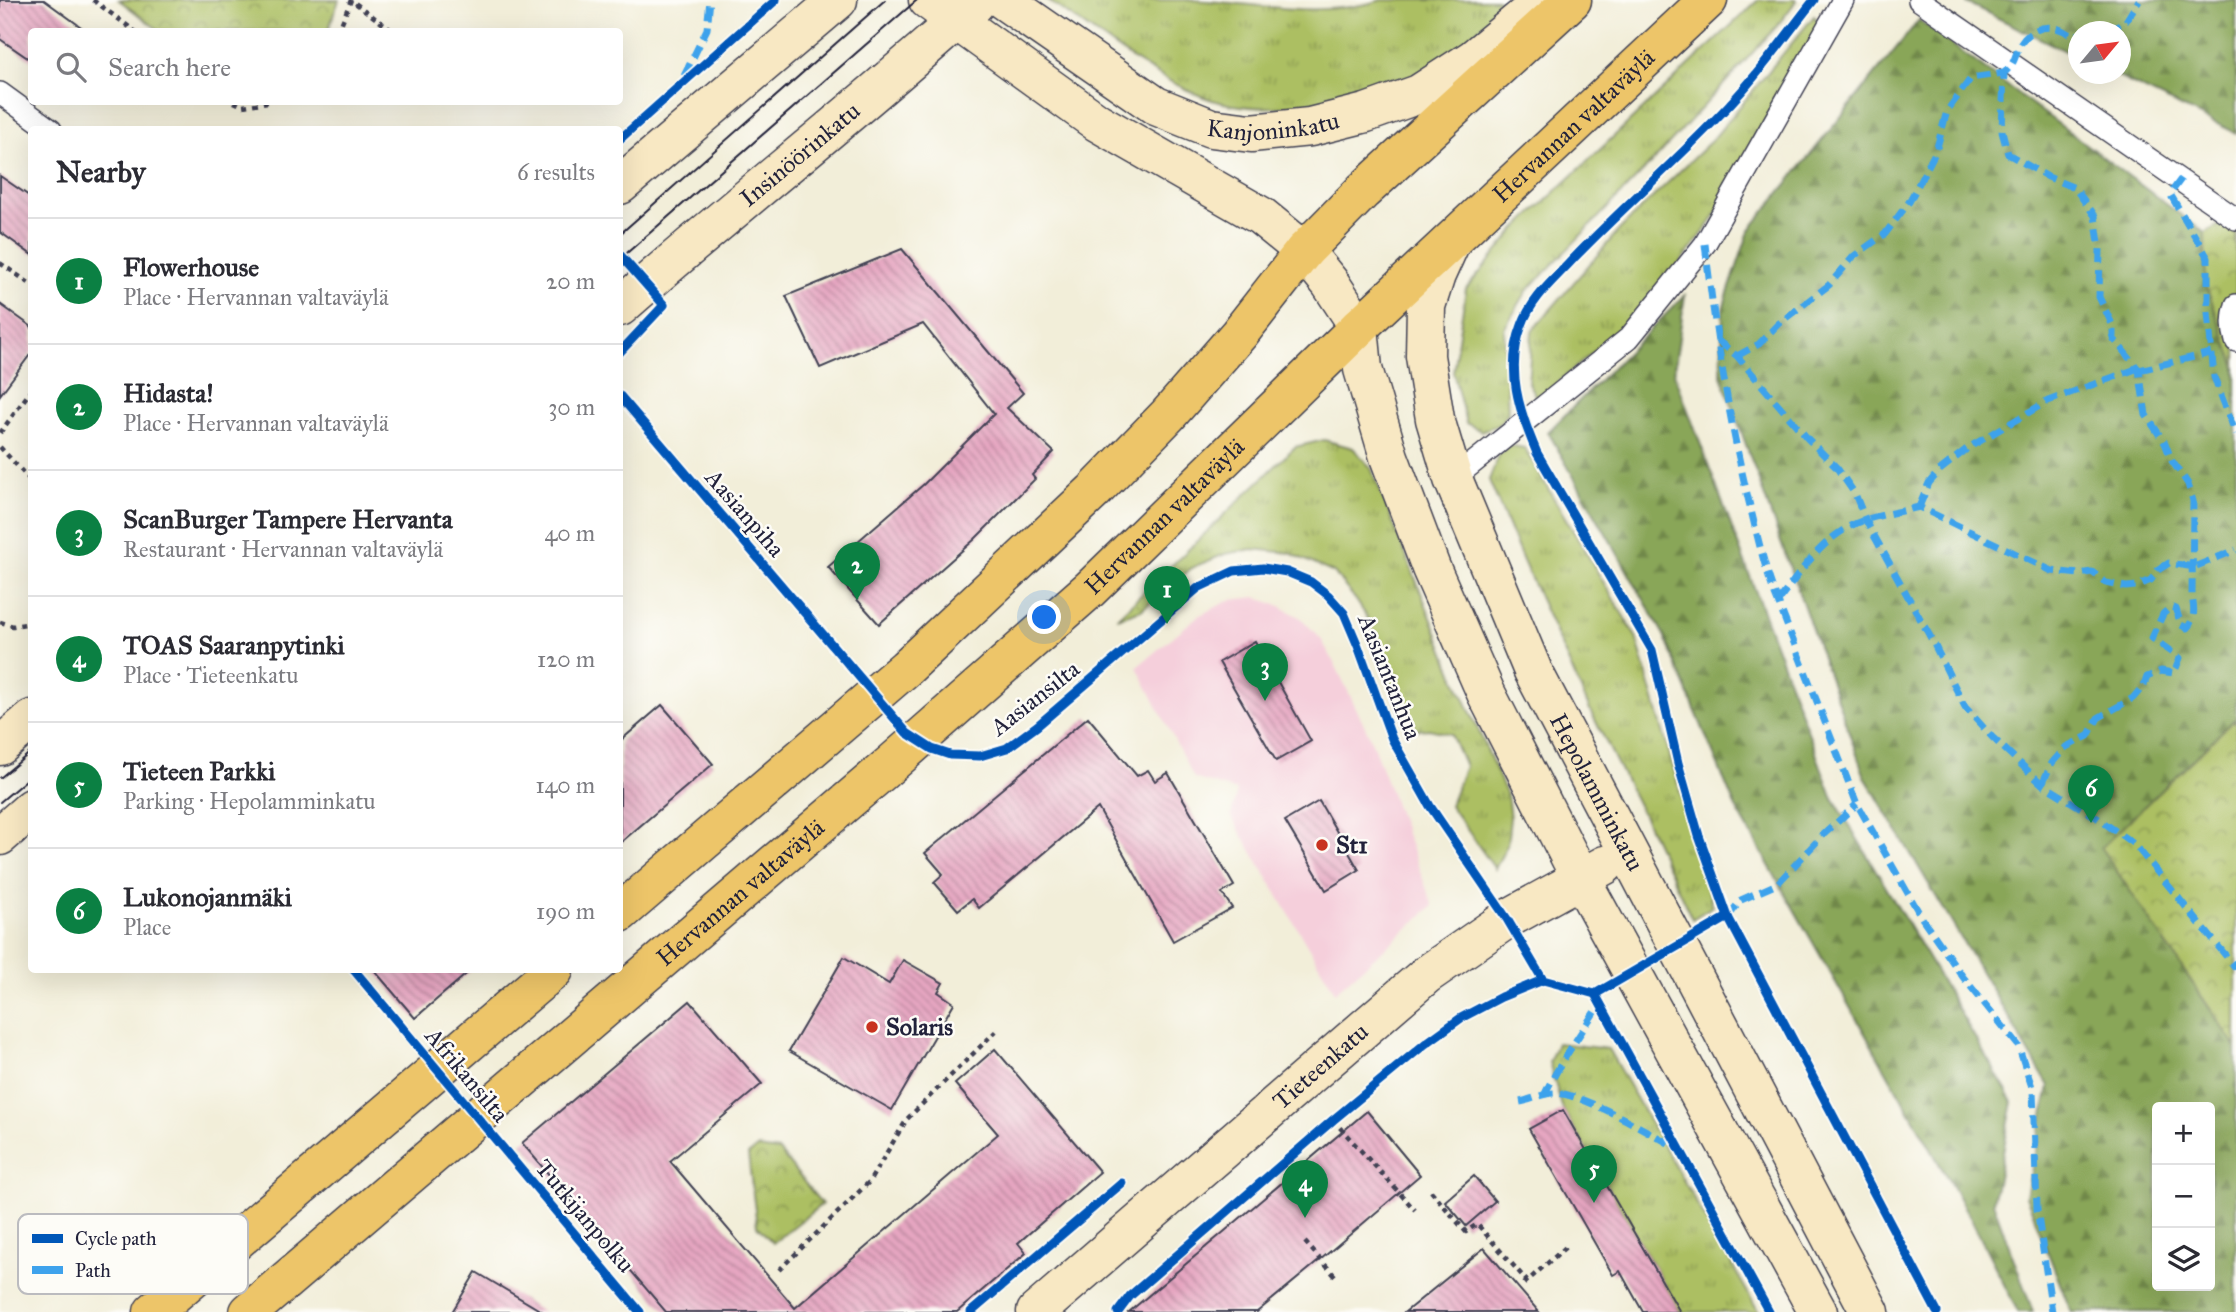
<!DOCTYPE html>
<meta charset="utf-8">
<style>
body{margin:0;font-family:"IM FELL Great Primer",serif;background:#f2f2f3;color:#2b2b33}
.controls{position:absolute;right:21px;bottom:21px;display:grid;overflow:hidden;border-radius:7px;box-shadow:0 7px 28px #0002}
.controls button{width:63px;height:63px;display:grid;place-items:center;padding:0;border:0;border-bottom:2px solid #e1e1e2;background:#fff;color:#2b2b33;font:35px sans-serif}
.compass{position:absolute;left:2068px;top:21px;width:63px;height:63px;border-radius:50%;background:#fff;box-shadow:0 7px 28px #0002;rotate:61deg}
.you{position:absolute;left:1045px;top:618px;width:24px;height:24px;margin:-18px;border:5px solid #fff;border-radius:50%;background:#1a73e8;box-shadow:0 0 0 10px #1a73e833}
.badge{display:grid;place-items:center;width:46px;height:46px;border-radius:50%;background:#0b8043;color:#fff;font-size:23px;font-weight:700}
.pin{position:absolute;translate:-50% -58px;filter:drop-shadow(0 2px 4px #0008)}
.pin::after{content:'';position:absolute;top:37px;width:24px;height:21px;background:inherit;clip-path:polygon(0 0,100% 0,50% 100%)}
.list{margin:0;padding:0;list-style:none}
h2{display:flex;justify-content:space-between;align-items:center;height:91px;margin:0;padding:0 28px;font-size:30px}
h2 small{font-size:23px;font-weight:400;color:#7c7c81}
.list li{display:grid;grid-template-columns:46px 1fr auto;gap:21px;align-items:center;box-sizing:border-box;height:126px;padding:0 28px;border-top:2px solid #e1e1e2}
.list b{display:block;font-size:26px;white-space:nowrap}
.list p{margin:0;font-size:23px;white-space:nowrap;color:#7c7c81}
.list em{font-size:23px;font-style:normal;color:#7c7c81}
.icon{flex:none;width:38px;height:38px;fill:none;stroke:currentColor;stroke-width:2;stroke-linecap:round;stroke-linejoin:round}
.map{position:relative;flex:none;width:2236px;height:1312px;overflow:hidden}
.search{position:absolute;background:#fff;box-shadow:0 7px 28px #0002;left:28px;top:28px;width:595px;height:77px;display:flex;align-items:center;gap:18px;box-sizing:border-box;padding:0 24px;border-radius:7px;color:#7c7c81;font-size:26px}
.panel{position:absolute;background:#fff;box-shadow:0 7px 28px #0002;left:28px;top:126px;width:595px;height:847px;border-radius:7px}
.map>svg:first-child{display:block}
.built{fill:#f5cfdb}
.grass{fill:url(#grass-tufts);stroke:#67704e;stroke-width:2}
.forest{fill:url(#forest-firs);stroke:#56644a;stroke-width:2;fill-rule:evenodd}
.park{fill:url(#park-crowns);stroke:#67704e;stroke-width:2}
.building{fill:url(#building-back-hatch)}
.lines{fill:none;stroke-linecap:round;stroke-linejoin:round}
.lane-casing{stroke:#414153;stroke-width:24}
.secondary-casing{stroke:#414153;stroke-width:41}
.primary-casing{stroke:#414153;stroke-width:41}
.highway-casing{stroke:#414153;stroke-width:41}
.path{stroke:#414153;stroke-width:4.5;stroke-dasharray:5 5;stroke-linecap:butt}
.lane{stroke:#fff;stroke-width:21}
.secondary{stroke:#f8e8c3;stroke-width:38}
.primary{stroke:#edc569;stroke-width:38}
.highway{stroke:#edc569;stroke-width:38}
.tram{stroke:#22223b;stroke-width:2}
.quiet{stroke:#3ea2ec;stroke-width:7;stroke-dasharray:14 7;stroke-linecap:butt}
.cycleway-casing{stroke:#fdfcf7;stroke-width:13}
.cycleway{stroke:#0057b8;stroke-width:9}
.poi-dot{fill:#c8321e;stroke:#fdfcf7;stroke-width:2.5}
.labels{text-anchor:middle;stroke-width:5;stroke-linejoin:round;paint-order:stroke}
.street-label{font-size:24px;fill:#22223b;stroke:#fdfcf7}
.poi-label{font-size:24px;font-weight:bold;fill:#22223b;stroke:#fdfcf7;text-anchor:start}
.key{fill:#fdfcf7;stroke:#bbbbbf;stroke-width:2}
.key-label{font-size:19px;fill:#22223b}
</style>
<div class="map">
<svg width="2236" height="1312" viewBox="0 0 2236 1312">
<defs>
<pattern id="grass-tufts" width="24" height="20" patternUnits="userSpaceOnUse" patternTransform="scale(1.75)"><rect width="24" height="20" fill="#acbf62"/><path d="M3 7l-1-3M5 7V3M7 7l1-3M15 17l-1-3M17 17v-4M19 17l1-3" fill="none" stroke="#8c9b52"/></pattern>
<pattern id="forest-firs" width="22" height="20" patternUnits="userSpaceOnUse" patternTransform="scale(1.75)"><rect width="22" height="20" fill="#89a658"/><path d="M5 1l3.5 6h-7zM16 11l3.5 6h-7z" fill="#70874a"/></pattern>
<pattern id="park-crowns" width="20" height="18" patternUnits="userSpaceOnUse" patternTransform="scale(1.75)"><rect width="20" height="18" fill="#acbf62"/><path d="M2 6a3 3 0 1 1 6 0M12 15a3 3 0 1 1 6 0" fill="none" stroke="#8c9b52"/></pattern>
<pattern id="building-back-hatch" width="6" height="6" patternUnits="userSpaceOnUse" patternTransform="scale(1.75)"><rect width="6" height="6" fill="#e6a6c1"/><path d="M-1 5l2 2M0 0l6 6M5-1l2 2" fill="none" stroke="#ba879e"/></pattern>
</defs>
<rect width="100%" height="100%" fill="#fdfcf7"/>
<filter id="ink" filterUnits="userSpaceOnUse"><feTurbulence type="fractalNoise" baseFrequency=".0143" numOctaves="2"/><feDisplacementMap in="SourceGraphic" scale="14" xChannelSelector="R" yChannelSelector="G"/><feConvolveMatrix kernelMatrix="1 2 1 2 8 2 1 2 1" color-interpolation-filters="sRGB"/></filter>
<filter id="wash" filterUnits="userSpaceOnUse"><feTurbulence type="fractalNoise" baseFrequency=".00686" numOctaves="4" result="noise"/><feDisplacementMap in="SourceGraphic" scale="28" xChannelSelector="R" yChannelSelector="G"/><feGaussianBlur stdDeviation="1.57" result="paint"/><feColorMatrix in="noise" values="0 0 0 0 0 0 0 0 0 0 0 0 0 0 0 0 0 1.4 0 .05"/><feComposite in="paint" operator="in"/></filter>
<g filter="url(#wash)">
<rect width="100%" height="100%" fill="#f2eed9"/>
<path class="built" d="M1256,597L1280,606L1301,618L1321,639L1334,662L1370,737L1433,906L1335,992L1231,816L1237,791L1194,778L1137,667L1198,616L1230,600Z"/>
<g class="grass">
<path d="M1047,0C1094,0 1141,0 1188,0C1253,2 1317,20 1382,0H1508C1486,21 1464,48 1437,63C1375,98 1267,123 1201,96C1147,74 1096,32 1047,0Z"/>
<path d="M1758,0H1797L1777,26L1657,157L1527,291L1504,329L1508,413L1498,425L1481,431L1466,423L1453,372L1466,289L1516,229Z"/>
<path d="M1814,16L1820,23L1712,221L1651,302L1538,400L1528,383L1532,331L1620,229L1714,138Z"/>
<path d="M1324,440L1353,448L1371,468L1454,675L1507,795L1510,818L1507,845L1495,869L1450,805L1465,766L1451,734L1429,729L1408,731L1367,617L1356,600L1334,573L1290,553L1253,549L1225,554L1193,567L1141,610L1117,618L1295,447Z"/>
<path d="M1508,445L1524,448L1636,637L1713,906L1692,919L1645,819L1591,712L1523,561L1489,480L1499,455Z"/>
<path d="M1557,1043L1608,1049L1759,1312H1680L1563,1110L1549,1062Z"/>
</g>
<g class="forest">
<path d="M1967,0H2236V133L2112,74H2120V32H2078V57L1967,3Z"/>
<path d="M1919,20L2205,233L2206,286L2236,367V718L2101,848L2236,1047V1312H2071L2026,1196L2049,1086L1865,777L1721,375L1723,308L1749,231ZM2157,1107H2210V1286H2157Z"/>
<path d="M1685,295L1674,373L1832,796L2013,1102L1993,1202L2033,1312H2018L1972,1221L1735,806L1664,635L1548,432Z"/>
</g>
<g class="park">
<path d="M119,0H339L328,31H160Z"/>
<path d="M2236,215V367L2206,286L2205,233Z"/>
<path d="M2236,718V1047L2101,848Z"/>
<path d="M757,1148L779,1151L822,1204L773,1243L757,1226L748,1155Z"/>
</g>
<g id="blocks">
<g class="building">
<path d="M0,0H44L88,32H32V61L0,39Z"/>
<path d="M0,176L32,198V255L0,232Z"/>
<path d="M902,249L1023,393L1007,408L1054,452L1032,475L1035,479L975,539L879,624L828,567L924,484L994,414L923,324L820,368L786,296Z"/>
<path d="M0,304L32,327V352L0,395Z"/>
<path d="M1255,641L1311,741L1276,761L1219,662Z"/>
<path d="M662,705L713,764L620,843V741Z"/>
<path d="M1088,717L1137,776L1148,770L1155,781L1168,773L1234,886L1222,893L1232,908L1173,941L1098,808L979,908L972,899L958,910L934,882L943,874L925,853Z"/>
<path d="M1319,801L1359,870L1326,890L1285,821Z"/>
<path d="M844,957L889,984L903,960L943,983L938,992L954,1003L892,1110L789,1051Z"/>
<path d="M374,970H471L415,1018Z"/>
<path d="M690,1001L762,1084L670,1161L795,1308L998,1134L955,1084L995,1049L1100,1172L1018,1243L1026,1253L957,1312H666L522,1143Z"/>
<path d="M1563,1110L1680,1312H1643L1620,1271L1613,1275L1529,1129Z"/>
<path d="M1367,1111L1420,1175L1326,1255L1257,1312H1129Z"/>
<path d="M1474,1176L1495,1201L1466,1226L1445,1201Z"/>
<path d="M1484,1248L1539,1312H1405Z"/>
<path d="M476,1272L543,1312H452Z"/>
</g>
</g>
</g>
<g filter="url(#ink)">
<use href="#blocks" fill-opacity="0" stroke="#414153" stroke-width="2"/>
<g class="lines">
<defs>
<g id="lane">
<path d="M1919,0L2236,219"/>
<path d="M0,93L51,130"/>
<path d="M2236,305C2232,317 2232,328 2236,341"/>
<path d="M1453,479L1629,338L1705,244L1843,0"/>
</g>
<g id="secondary">
<path d="M928,0L1097,122L1261,216L1304,251L1330,283L1359,327L1363,369L1389,457L1431,568L1486,693L1581,879L1818,1312"/>
<path id="s1" d="M1003,0L1156,106L1211,128L1251,133L1310,127L1366,113L1419,94L1473,59L1544,0"/>
<path d="M620,185L838,0"/>
<path id="s2" d="M1450,244L1436,275L1426,306L1425,356L1435,419L1453,479L1533,671L1870,1312"/>
<path id="s3" d="M620,307C736,204 860,109 975,4"/>
<path d="M0,746L32,719"/>
<path d="M0,836L32,808"/>
<path id="s4" d="M1036,1312L1426,975L1507,919L1605,865"/>
</g>
<g id="primary">
<path d="M620,913L906,668L1093,492L1168,415L1239,334L1304,251"/>
<path d="M153,1312L554,970"/>
<path id="s5" d="M249,1312L891,764L1090,589L1359,327"/>
</g>
<g id="highway">
<path d="M1304,251L1363,191L1572,0"/>
<path id="s6" d="M1359,327L1708,0"/>
</g>
</defs>
<use href="#lane" class="lane-casing"/>
<use href="#secondary" class="secondary-casing"/>
<use href="#primary" class="primary-casing"/>
<use href="#highway" class="highway-casing"/>
<g class="path">
<path d="M93,0L136,32"/>
<path d="M338,32L351,0L394,32"/>
<path d="M234,102L243,106L268,102"/>
<path d="M0,263L32,285"/>
<path d="M0,433L32,389"/>
<path d="M0,447L30,480"/>
<path d="M0,622L13,626L32,623"/>
<path d="M1333,1120L1415,1210"/>
<path d="M1431,1191L1466,1232L1477,1224L1527,1281"/>
<path d="M1305,1242L1337,1278"/>
<path d="M779,1270L869,1182L907,1119L996,1031"/>
<path d="M1524,1284L1568,1245"/>
</g>
<use href="#lane" class="lane"/>
<use href="#secondary" class="secondary"/>
<use href="#primary" class="primary"/>
<use href="#highway" class="highway"/>
<g class="tram">
<path d="M620,234L885,0"/>
<path d="M620,259L917,0"/>
<path d="M0,778L32,751"/>
<path d="M0,802L32,775"/>
</g>
<g class="quiet">
<path d="M2088,32H2091"/>
<path d="M2108,32L2126,21L2139,0"/>
<path d="M684,76L707,29L710,0"/>
<path d="M2181,179L2170,194L2208,258V312L2214,377L2236,434"/>
<path d="M1705,244C1715,330 1728,415 1748,498C1757,534 1764,568 1778,602L1857,804L1922,918L1963,977L2018,1045L2033,1090L2037,1209L2052,1312"/>
<path d="M1717,340L1737,356L1807,438L1837,468L1855,494L1866,521L1932,640L1965,707L1992,737L2042,784L2096,817L2135,845L2236,968"/>
<path d="M1737,356L1759,344L1778,324L1829,285L1854,256L1885,234L1909,202L1936,151L1947,111L1971,78L2004,73"/>
<path d="M2139,370L2211,353"/>
<path d="M1919,507L1929,483L1940,470L1968,448L2048,401L2136,369"/>
<path d="M1778,602C1797,576 1817,546 1845,529C1866,516 1896,513 1919,507L2052,571L2079,574L2092,572L2106,583L2126,587L2137,586L2151,580L2158,570L2169,563L2194,567L2236,550"/>
<path d="M2042,784L2052,763L2066,747L2088,736L2098,718L2133,698L2144,685L2147,677L2161,671L2174,673L2180,658L2152,638L2163,614L2171,607L2176,609L2181,625L2187,628C2196,618 2194,608 2192,596L2193,501L2188,484L2172,461L2165,443L2146,415L2139,370L2113,338V326L2099,297L2100,249L2095,216L2075,188L2048,177L2008,154L2002,131L2004,73C2014,64 2014,60 2018,49C2028,26 2053,21 2070,35H2078"/>
<path d="M1728,917L1741,900L1777,884L1822,836L1857,804"/>
<path d="M1544,1096C1559,1063 1581,1034 1600,1003"/>
<path d="M1520,1102C1530,1100 1543,1094 1553,1093C1578,1091 1651,1133 1675,1147"/>
</g>
<defs>
<g id="cycleway">
<path d="M1814,0C1786,35 1761,72 1730,104C1680,158 1625,205 1574,258C1555,279 1532,297 1522,325C1505,369 1519,411 1537,453L1652,650L1678,763L1699,836L1728,917L1937,1312"/>
<path d="M620,139L776,0"/>
<path d="M620,255L664,305L620,352"/>
<path d="M620,396L907,733L932,749L950,755L980,756L1007,748L1037,726L1198,588L1234,571L1263,568L1287,572L1311,582L1328,595L1344,613L1358,646L1392,739L1430,806L1507,919L1543,980L1595,994L1728,917"/>
<path d="M354,970L640,1312"/>
<path d="M1595,994L1769,1312"/>
<path d="M971,1312L1122,1183"/>
<path d="M1118,1312L1130,1296L1333,1120L1425,1044L1461,1018L1501,997L1543,980"/>
</g>
</defs>
<use href="#cycleway" class="cycleway-casing"/>
<use href="#cycleway" class="cycleway"/>
</g>
</g>
<g class="poi-dot">
<circle cx="1322" cy="845" r="7"/>
<circle cx="872" cy="1027" r="7"/>
</g>
<g class="labels">
<g class="street-label">
<text dy="8" stroke="none"><textPath href="#s1" startOffset="308">Kanjoninkatu</textPath></text>
<text dy="8" stroke="none"><textPath href="#s6" startOffset="294">Hervannan valtaväylä</textPath></text>
<text dy="8" stroke="none"><textPath href="#s3" startOffset="236">Insinöörinkatu</textPath></text>
<text transform="translate(745 513) rotate(49)" y="8">Aasianpiha</text>
<text dy="8" stroke="none"><textPath href="#s5" startOffset="1213">Hervannan valtaväylä</textPath></text>
<text transform="translate(1390 677) rotate(68)" y="8">Aasiantanhua</text>
<text transform="translate(1035 698) rotate(-38)" y="8">Aasiansilta</text>
<text dy="8" stroke="none"><textPath href="#s2" startOffset="588">Hepolamminkatu</textPath></text>
<text dy="8" stroke="none"><textPath href="#s5" startOffset="646">Hervannan valtaväylä</textPath></text>
<text dy="8" stroke="none"><textPath href="#s4" startOffset="376">Tieteenkatu</textPath></text>
<text transform="translate(467 1075) rotate(50)" y="8">Afrikansilta</text>
<text transform="translate(585 1216) rotate(50)" y="8">Tutkijanpolku</text>
</g>
<g class="poi-label">
<text x="1336" y="853">St1</text>
<text x="886" y="1035">Solaris</text>
</g>
</g>
<rect x="18" y="1214" width="230" height="80" rx="10" class="key"/>
<rect x="32" y="1234" width="31" height="9" fill="#0057b8"/>
<rect x="32" y="1266" width="31" height="8" fill="#3ea2ec"/>
<g class="key-label">
<text x="75" y="1245">Cycle path</text>
<text x="75" y="1277">Path</text>
</g>
</svg>
<div class="controls">
<button>+</button>
<button>−</button>
<button><svg class="icon" aria-label="layers" viewBox="0 0 24 24"><path d="M12 4l9 5-9 5-9-5zM3 14l9 5 9-5"/></svg></button>
</div>
<svg class="compass" viewBox="-18 -18 36 36"><path d="M0-13l5 13h-10z" fill="#e53935"/><path d="M0 13l5-13h-10z" fill="#7c7c81"/></svg>
<div class="you"></div>
<div class="pin badge" style="left:1167px;top:624px">1</div>
<div class="pin badge" style="left:857px;top:600px">2</div>
<div class="pin badge" style="left:1265px;top:701px">3</div>
<div class="pin badge" style="left:1305px;top:1218px">4</div>
<div class="pin badge" style="left:1594px;top:1203px">5</div>
<div class="pin badge" style="left:2091px;top:823px">6</div>
<div class="search"><svg class="icon" aria-label="search" viewBox="0 0 24 24"><circle cx="10" cy="10" r="6"/><path d="M15 15l6 6"/></svg>Search here</div>
<section class="panel">
<h2>Nearby<small>6 results</small></h2>
<ul class="list">
<li><span class="badge">1</span><div><b>Flowerhouse</b><p>Place · Hervannan valtaväylä</p></div><em>20 m</em></li>
<li><span class="badge">2</span><div><b>Hidasta!</b><p>Place · Hervannan valtaväylä</p></div><em>30 m</em></li>
<li><span class="badge">3</span><div><b>ScanBurger Tampere Hervanta</b><p>Restaurant · Hervannan valtaväylä</p></div><em>40 m</em></li>
<li><span class="badge">4</span><div><b>TOAS Saaranpytinki</b><p>Place · Tieteenkatu</p></div><em>120 m</em></li>
<li><span class="badge">5</span><div><b>Tieteen Parkki</b><p>Parking · Hepolamminkatu</p></div><em>140 m</em></li>
<li><span class="badge">6</span><div><b>Lukonojanmäki</b><p>Place</p></div><em>190 m</em></li>
</ul>
</section>
</div>
